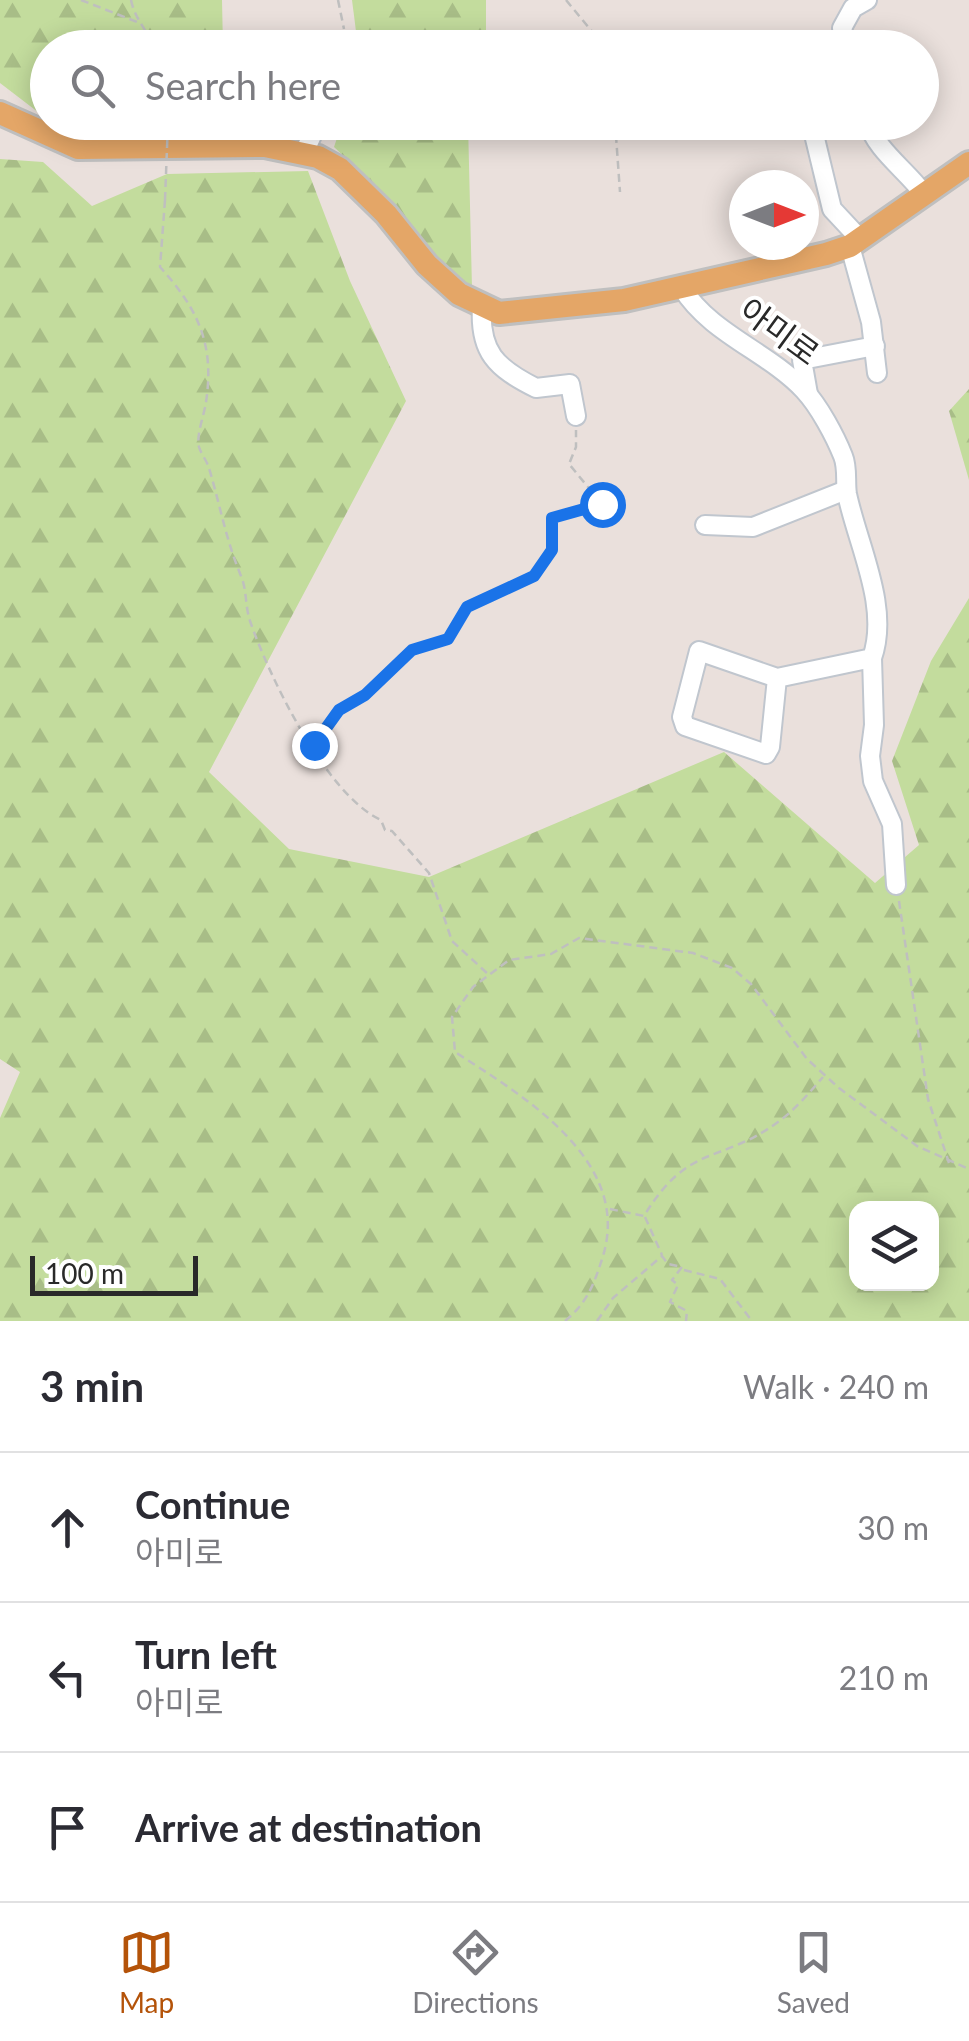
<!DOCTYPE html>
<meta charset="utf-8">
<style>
body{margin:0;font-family:Lato,"Noto Sans KR",sans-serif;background:#f2f2f3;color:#2b2b33}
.controls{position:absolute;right:30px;bottom:30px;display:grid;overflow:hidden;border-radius:20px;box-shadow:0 5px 25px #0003}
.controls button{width:90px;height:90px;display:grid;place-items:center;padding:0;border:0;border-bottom:2px solid #e1e1e2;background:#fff;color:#2b2b33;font:50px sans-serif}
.compass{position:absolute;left:729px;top:170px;width:90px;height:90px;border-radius:50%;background:#fff;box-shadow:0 5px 25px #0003;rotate:90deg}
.scale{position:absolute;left:30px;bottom:25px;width:168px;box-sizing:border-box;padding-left:10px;border:5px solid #292929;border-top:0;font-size:28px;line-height:35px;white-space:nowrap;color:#292929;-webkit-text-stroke:8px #fff;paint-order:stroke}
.stop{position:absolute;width:30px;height:30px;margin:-22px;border:8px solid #1a73e8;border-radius:50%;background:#fff}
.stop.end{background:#1a73e8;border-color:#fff;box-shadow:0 2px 10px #0008}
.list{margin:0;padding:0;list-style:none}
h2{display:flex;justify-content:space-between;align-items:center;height:130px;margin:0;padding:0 40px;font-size:42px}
h2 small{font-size:32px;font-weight:400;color:#7c7c81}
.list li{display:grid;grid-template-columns:65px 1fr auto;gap:30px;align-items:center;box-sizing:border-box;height:150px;padding:0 40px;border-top:2px solid #e1e1e2}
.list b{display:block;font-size:38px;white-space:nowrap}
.list p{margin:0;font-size:32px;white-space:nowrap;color:#7c7c81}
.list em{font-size:32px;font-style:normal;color:#7c7c81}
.icon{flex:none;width:55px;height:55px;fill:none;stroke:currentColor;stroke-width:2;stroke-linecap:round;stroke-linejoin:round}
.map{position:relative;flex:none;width:969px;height:1321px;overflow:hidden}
.search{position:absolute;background:#fff;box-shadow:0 5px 25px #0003;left:30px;right:30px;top:30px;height:110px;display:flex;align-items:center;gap:25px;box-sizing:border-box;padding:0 35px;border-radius:55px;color:#7c7c81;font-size:38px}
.sheet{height:580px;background:#fff}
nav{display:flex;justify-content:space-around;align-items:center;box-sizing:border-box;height:140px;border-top:2px solid #e1e1e2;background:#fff;font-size:28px;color:#7c7c81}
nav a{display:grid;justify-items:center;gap:5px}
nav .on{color:#b45309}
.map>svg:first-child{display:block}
.forest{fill:url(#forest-firs);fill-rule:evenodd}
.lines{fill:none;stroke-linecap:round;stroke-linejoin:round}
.minor-casing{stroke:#c0c6ce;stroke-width:22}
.major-casing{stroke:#bfbfbf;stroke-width:28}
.path{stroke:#bfbfbf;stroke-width:2.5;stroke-dasharray:8 5;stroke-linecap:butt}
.minor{stroke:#fff;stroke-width:18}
.major{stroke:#e4a667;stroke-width:22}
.path-bridge{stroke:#bfbfbf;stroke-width:2.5;stroke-dasharray:8 5;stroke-linecap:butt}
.route{stroke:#1a73e8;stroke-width:12}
.labels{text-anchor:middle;stroke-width:8;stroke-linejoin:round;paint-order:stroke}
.street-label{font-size:32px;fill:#292929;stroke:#fff}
</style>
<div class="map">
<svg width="969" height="1321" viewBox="0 0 969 1321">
<defs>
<pattern id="forest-firs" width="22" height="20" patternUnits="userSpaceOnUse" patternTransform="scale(2.5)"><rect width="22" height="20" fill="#c3dc9d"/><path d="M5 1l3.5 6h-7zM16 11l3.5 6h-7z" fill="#a8bd87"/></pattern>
</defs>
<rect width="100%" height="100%" fill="#eae0dc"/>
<g class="forest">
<path d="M0,0H222L223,47L48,48L47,119L0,83Z"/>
<path d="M352,0H486V47H358Z"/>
<path d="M52,123H190L179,128H61Z"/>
<path d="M342,123H468L472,288L418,242L377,188L334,147Z"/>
<path d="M0,159L43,162L92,206L167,174L308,171L350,281L406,401L209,772L289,849L429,877L724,752L875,883L919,845L892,761L931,661L969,598V1321H0V1118L20,1072L0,1059ZM856,1208H932V1284H856Z"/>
<path d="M969,389V480L949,411Z"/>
</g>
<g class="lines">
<defs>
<g id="minor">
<path d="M343,48L345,41"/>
<path d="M847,48L842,28L853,8L867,0"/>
<path d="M811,122L832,209L860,239"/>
<path d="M868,122C875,149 906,170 923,193"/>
<path d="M304,153L318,122"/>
<path d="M850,246L871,322L877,373"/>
<path d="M682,288C711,334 767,351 804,390C819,406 835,436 843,456C848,468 845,482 847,494C858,546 890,607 872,658L777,678L699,651L682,717L685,726L766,754L770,747L777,678"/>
<path d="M482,306C479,352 496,368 536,388L570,384L576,416"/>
<path d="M808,394L802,360L875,346"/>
<path d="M705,525L753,527L846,490"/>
<path d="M872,658L874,725L870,756L873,781L892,824L896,885"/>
</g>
<path id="major" d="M0,113L78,148L265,146L318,157L340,169L386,214L427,265L459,294L499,313L624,300L826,254L850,246L969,163"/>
</defs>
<use href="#minor" class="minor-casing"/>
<use href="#major" class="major-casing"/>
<g class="path">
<path d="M81,0L137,22"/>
<path d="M131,0C135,20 148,30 153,48"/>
<path d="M338,0L344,29"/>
<path d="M566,0L599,40L617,48"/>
<path d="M615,122L620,192"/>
<path d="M165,200L160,267C197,308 215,343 206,402C204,416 196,435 199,447C201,454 207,461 209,468C220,505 226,540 241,576C247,590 245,606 250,621C269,676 326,795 381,820L385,830L392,831L429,873L452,941L488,974"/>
<path d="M315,744L339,710L365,695L412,650L448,639L467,607L534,576L552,550V518L602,504L569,464L576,447V430"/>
<path d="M899,901L928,1099L949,1163"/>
<path d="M610,1209L644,1216C689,1142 719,1165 778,1122C795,1110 809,1093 823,1077"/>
<path d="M645,1217L662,1255"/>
<path d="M684,1270L720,1279L752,1321"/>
<path d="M565,1321C588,1302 594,1284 603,1256C632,1160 523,1096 455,1052L452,1017L473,987L509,960L551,954L579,938L693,953L732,968L751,984L807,1059L839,1088L917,1146L969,1169"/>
<path d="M597,1321L613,1298L662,1256L668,1264L682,1267L672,1280L678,1285L670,1302L687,1311L686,1321"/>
</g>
<use href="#minor" class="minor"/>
<use href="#major" class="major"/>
<path class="path-bridge" d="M165,200L168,122"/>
</g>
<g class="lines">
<path class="route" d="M314,745L339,710L365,695L412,650L448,639L467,607L534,576L552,550V518L602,504"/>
</g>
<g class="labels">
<g class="street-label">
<text transform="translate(779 332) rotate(36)" y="11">아미로</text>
</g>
</g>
</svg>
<div class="controls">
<button><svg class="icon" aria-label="layers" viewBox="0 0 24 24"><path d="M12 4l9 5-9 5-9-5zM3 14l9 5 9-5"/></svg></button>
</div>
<svg class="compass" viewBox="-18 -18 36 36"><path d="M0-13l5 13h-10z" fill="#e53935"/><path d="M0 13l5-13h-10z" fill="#7c7c81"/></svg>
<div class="scale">100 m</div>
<div class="stop" style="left:602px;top:504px"></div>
<div class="stop end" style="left:314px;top:745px"></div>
<div class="search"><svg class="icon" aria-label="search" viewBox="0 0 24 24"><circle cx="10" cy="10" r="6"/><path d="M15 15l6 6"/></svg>Search here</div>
</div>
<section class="sheet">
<h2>3 min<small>Walk · 240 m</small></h2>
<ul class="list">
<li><svg class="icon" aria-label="ahead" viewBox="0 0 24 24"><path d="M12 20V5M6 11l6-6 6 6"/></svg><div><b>Continue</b><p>아미로</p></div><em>30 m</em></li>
<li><svg class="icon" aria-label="left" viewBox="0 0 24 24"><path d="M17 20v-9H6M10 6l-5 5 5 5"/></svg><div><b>Turn left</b><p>아미로</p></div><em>210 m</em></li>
<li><svg class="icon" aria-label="arrive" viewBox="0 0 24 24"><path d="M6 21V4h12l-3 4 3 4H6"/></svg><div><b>Arrive at destination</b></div></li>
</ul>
</section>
<nav>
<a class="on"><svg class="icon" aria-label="map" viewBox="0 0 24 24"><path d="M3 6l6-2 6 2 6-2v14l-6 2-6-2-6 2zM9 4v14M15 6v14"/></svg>Map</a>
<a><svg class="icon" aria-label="directions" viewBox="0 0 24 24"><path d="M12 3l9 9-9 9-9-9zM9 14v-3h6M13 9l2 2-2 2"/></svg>Directions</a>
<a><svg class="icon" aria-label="saved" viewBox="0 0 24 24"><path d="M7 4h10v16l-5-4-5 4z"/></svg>Saved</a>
</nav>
